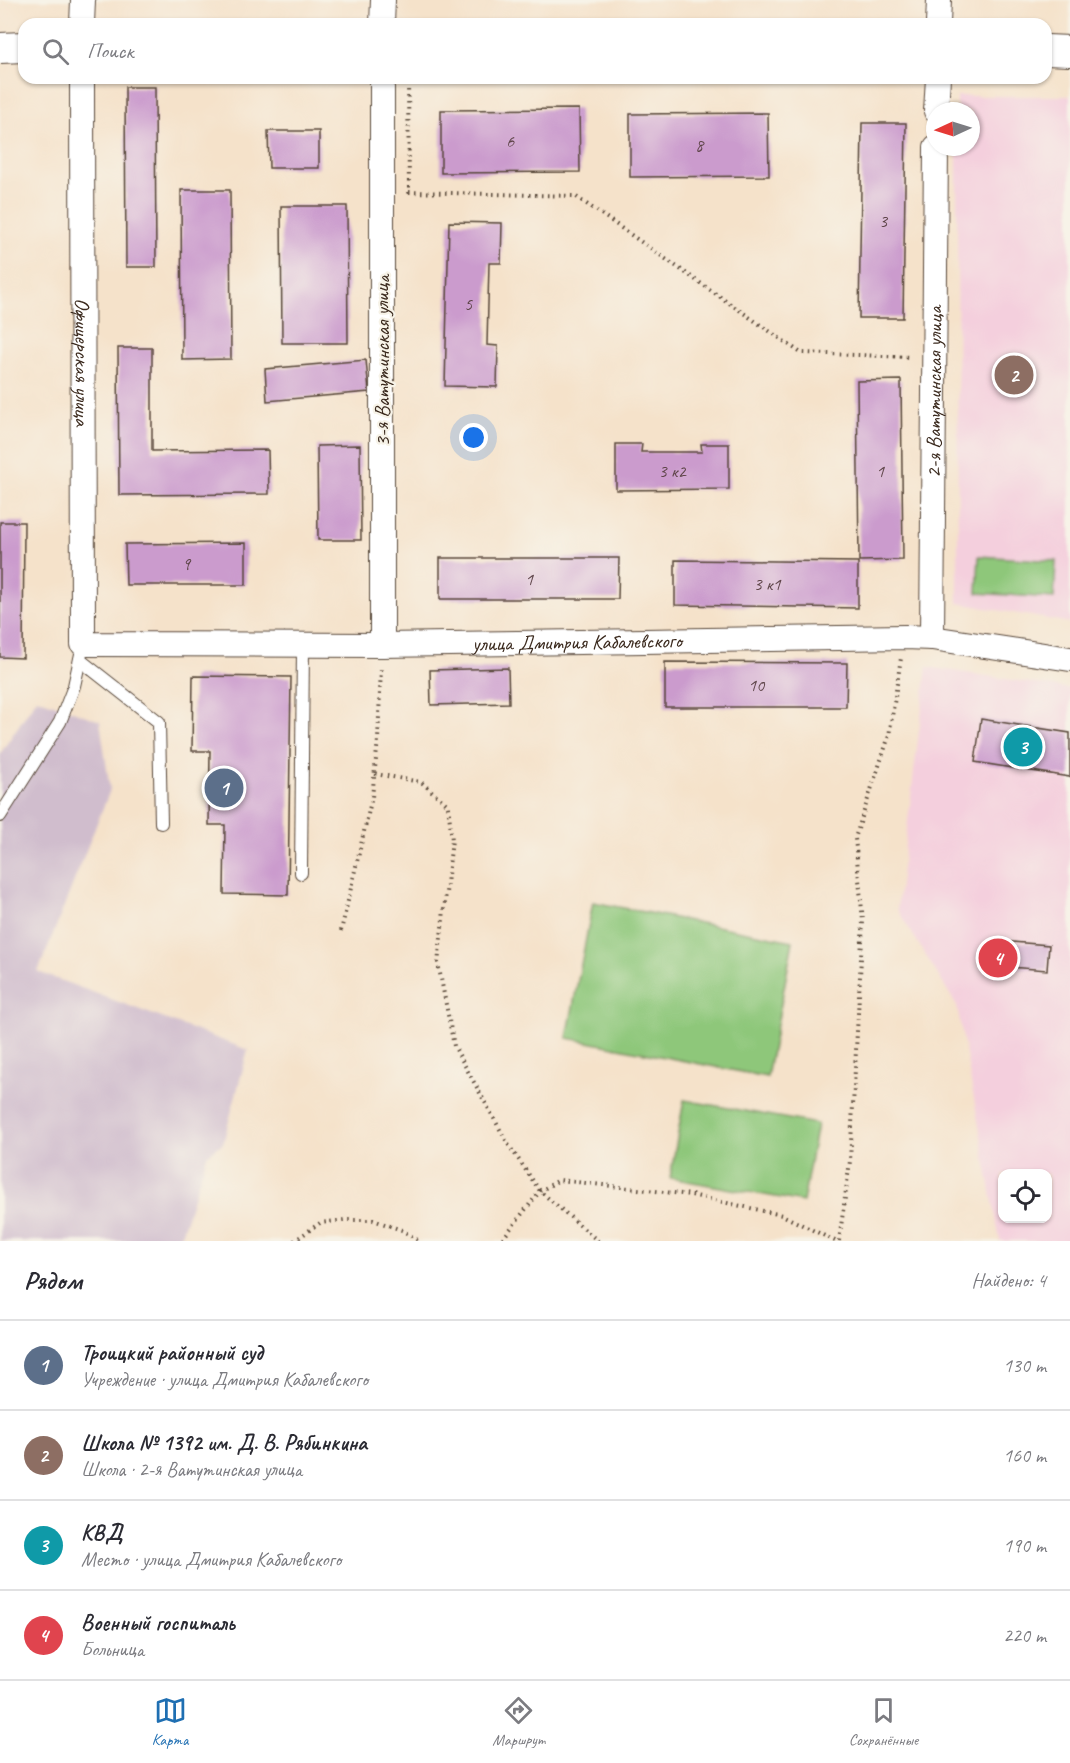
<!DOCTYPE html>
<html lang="ru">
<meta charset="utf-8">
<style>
body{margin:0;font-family:Caveat,sans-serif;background:#f7f7f7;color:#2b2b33}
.controls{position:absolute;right:18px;bottom:18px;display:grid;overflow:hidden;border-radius:12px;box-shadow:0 2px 4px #0004}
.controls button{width:54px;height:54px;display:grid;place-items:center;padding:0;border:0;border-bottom:2px solid #e1e1e2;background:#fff;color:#2b2b33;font:30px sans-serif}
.compass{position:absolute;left:926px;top:102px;width:54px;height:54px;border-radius:50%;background:#fff;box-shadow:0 2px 4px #0004;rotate:266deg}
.you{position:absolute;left:474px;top:438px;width:21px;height:21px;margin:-15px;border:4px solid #fff;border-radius:50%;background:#1a73e8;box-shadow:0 0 0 9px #1a73e833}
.badge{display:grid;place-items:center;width:39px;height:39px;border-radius:50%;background:#1f6fb2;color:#fff;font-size:20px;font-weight:700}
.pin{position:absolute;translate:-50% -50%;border:3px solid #fff;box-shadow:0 2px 6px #0006}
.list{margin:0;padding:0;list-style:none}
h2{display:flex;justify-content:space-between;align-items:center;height:78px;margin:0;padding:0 24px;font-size:26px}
h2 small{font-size:20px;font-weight:400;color:#7c7c81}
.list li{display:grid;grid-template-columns:39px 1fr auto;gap:18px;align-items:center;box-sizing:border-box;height:90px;padding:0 24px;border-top:2px solid #e1e1e2}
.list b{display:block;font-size:22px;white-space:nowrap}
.list p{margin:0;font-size:20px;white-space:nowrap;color:#7c7c81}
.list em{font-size:20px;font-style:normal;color:#7c7c81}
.icon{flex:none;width:33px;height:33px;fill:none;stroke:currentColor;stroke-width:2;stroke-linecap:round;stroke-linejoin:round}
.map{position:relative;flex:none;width:1070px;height:1241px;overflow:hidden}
.search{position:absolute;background:#fff;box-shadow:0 2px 4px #0004;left:18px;right:18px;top:18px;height:66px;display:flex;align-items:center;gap:15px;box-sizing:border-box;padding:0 21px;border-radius:18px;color:#7c7c81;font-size:22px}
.sheet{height:438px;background:#fff}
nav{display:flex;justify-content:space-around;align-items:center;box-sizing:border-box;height:84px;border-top:2px solid #e1e1e2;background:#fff;font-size:16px;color:#7c7c81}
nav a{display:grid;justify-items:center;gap:3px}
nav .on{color:#1f6fb2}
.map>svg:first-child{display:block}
.built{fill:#f4cfdd;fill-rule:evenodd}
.industrial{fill:#d0bdcd}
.green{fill:#8ec77a;stroke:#64784c;stroke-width:1.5}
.building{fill:#cb9bcd}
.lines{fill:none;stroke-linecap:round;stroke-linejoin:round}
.service-casing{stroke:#574638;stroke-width:14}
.minor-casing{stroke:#574638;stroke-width:26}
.tertiary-casing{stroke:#574638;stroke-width:32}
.path{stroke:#574638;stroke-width:4;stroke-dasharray:1.5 4.5;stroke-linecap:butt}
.service{stroke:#fff;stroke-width:12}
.minor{stroke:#fff;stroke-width:24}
.tertiary{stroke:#fff;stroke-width:30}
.labels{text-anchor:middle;stroke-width:4.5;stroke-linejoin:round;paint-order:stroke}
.number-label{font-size:18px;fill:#5f464a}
.street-label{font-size:21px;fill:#3b2a1e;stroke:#f7f3e8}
</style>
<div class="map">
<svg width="1070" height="1241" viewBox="0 0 1070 1241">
<rect width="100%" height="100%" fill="#f7f3e8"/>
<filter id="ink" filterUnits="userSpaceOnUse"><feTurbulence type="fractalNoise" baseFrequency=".0167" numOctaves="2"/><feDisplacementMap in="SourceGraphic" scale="12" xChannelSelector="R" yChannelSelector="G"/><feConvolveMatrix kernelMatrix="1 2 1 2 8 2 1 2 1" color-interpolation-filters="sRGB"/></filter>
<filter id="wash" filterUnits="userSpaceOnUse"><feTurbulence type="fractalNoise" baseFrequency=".008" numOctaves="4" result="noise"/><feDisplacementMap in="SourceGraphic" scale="24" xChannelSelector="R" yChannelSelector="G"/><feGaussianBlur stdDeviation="1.35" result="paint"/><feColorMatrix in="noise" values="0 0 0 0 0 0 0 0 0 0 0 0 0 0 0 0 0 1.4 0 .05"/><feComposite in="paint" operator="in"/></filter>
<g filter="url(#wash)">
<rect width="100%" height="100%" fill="#f5e2ca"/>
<g class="built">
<path d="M957,96H1070V623L958,603L957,147H971V111H957Z"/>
<path d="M927,667L1070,689V1241H1000L957,1006L897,909ZM1002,1174H1048V1218H1002Z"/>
</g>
<path class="industrial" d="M37,698L100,721L110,790L38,972L248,1050L223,1143L207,1155L179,1241H0V754Z"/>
<g class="green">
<path d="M979,556L1056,561L1054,598L977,593Z"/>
<path d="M593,902L793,941L767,1077L567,1038Z"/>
<path d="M684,1100L817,1124L803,1202L670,1178Z"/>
</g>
<g id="blocks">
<g class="building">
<path d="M125,87H155L156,267H126Z"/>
<path d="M579,109L580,172L441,173V110Z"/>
<path d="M768,113L769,176L630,177V114Z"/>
<path d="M862,123H906L903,318H859Z"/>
<path d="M268,131H319V168H269Z"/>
<path d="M181,190H230L231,359L182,360Z"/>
<path d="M281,206H347L348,343H282Z"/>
<path d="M449,222L502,223L501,263H489L487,345L498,346L497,387L445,386Z"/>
<path d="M118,348H152V451L268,450L269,494L119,495Z"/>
<path d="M366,360L369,392L267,401L265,369Z"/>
<path d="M901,380L903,560L859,561L857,381Z"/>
<path d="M616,444H642L641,452H702L701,444H729V489L616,490Z"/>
<path d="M360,445L361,540H318L317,446Z"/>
<path d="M0,522H24L23,658L0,657Z"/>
<path d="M246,543V585H126L125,544Z"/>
<path d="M440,558H619L618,599H440Z"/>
<path d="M675,560L858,562V608L675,605Z"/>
<path d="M665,662L847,663L846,707H665Z"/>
<path d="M508,668L509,703L431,705L430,670Z"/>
<path d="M193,676L291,677L288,895L224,894L225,825H209L210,751H192Z"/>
<path d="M981,719L1070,733V777L975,762Z"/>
<path d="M1000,941L1049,945L1047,970L998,966Z"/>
</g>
</g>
</g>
<g filter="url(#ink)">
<use href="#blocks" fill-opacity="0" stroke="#574638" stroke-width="1.5"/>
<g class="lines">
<defs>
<g id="service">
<path d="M80,660L159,722L161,823"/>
<path d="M0,816L60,722L74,686L81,654"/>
<path d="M301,873L303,645"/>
</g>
<g id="minor">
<path d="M82,24L83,0"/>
<path d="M382,24L383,0"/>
<path d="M938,24L939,0"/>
<path id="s1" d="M82,78L83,644L382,645L905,637L932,638L1070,659"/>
<path d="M936,111L938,78"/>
<path id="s2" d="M932,638L936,147"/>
<path d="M382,645V78"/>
</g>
<g id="tertiary">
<path d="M0,48L24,47"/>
<path d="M1046,50L1070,51"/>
</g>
</defs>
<use href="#service" class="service-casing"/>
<use href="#minor" class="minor-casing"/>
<use href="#tertiary" class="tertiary-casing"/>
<g class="path">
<path d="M408,78L409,192L575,196L801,353L911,357"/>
<path d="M375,774L421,782L448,805L452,840L438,963L454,1046L508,1144L540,1191L598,1241"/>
<path d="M341,931L372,797L378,740L381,667"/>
<path d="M294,1241L320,1223L345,1220H373L402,1230L419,1241"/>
<path d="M497,1241L504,1237L540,1191L559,1180L691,1195L782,1215L835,1241"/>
<path d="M839,1241L850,1161L863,921L855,838L889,736L901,658"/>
</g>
<use href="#service" class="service"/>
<use href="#minor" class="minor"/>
<use href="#tertiary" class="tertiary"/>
</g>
</g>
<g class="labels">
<g class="number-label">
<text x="510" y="147">6</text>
<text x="699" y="151">8</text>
<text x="883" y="227">3</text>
<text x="468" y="310">5</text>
<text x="672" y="477">3 к2</text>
<text x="880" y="477">1</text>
<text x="186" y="570">9</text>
<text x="529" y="585">1</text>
<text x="767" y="590">3 к1</text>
<text x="756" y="691">10</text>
</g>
<g class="street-label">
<text dy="7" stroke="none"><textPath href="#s1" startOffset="284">Офицерская улица</textPath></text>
<text transform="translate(382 361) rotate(-90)" y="7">3-я Ватутинская улица</text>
<text dy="7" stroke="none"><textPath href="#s2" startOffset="246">2-я Ватутинская улица</textPath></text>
<text dy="7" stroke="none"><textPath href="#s1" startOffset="1060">улица Дмитрия Кабалевского</textPath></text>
</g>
</g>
</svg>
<div class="controls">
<button><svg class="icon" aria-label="locate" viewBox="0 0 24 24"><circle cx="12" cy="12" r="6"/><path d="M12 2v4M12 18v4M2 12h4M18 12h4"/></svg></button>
</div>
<svg class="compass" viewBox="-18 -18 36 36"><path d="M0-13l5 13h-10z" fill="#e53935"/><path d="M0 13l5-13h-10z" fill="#7c7c81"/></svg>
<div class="you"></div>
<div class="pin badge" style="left:224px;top:788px;background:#5c6f8a">1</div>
<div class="pin badge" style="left:1014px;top:375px;background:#8d6e63">2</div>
<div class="pin badge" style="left:1023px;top:747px;background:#0f9aa8">3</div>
<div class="pin badge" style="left:998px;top:958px;background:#e0444e">4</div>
<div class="search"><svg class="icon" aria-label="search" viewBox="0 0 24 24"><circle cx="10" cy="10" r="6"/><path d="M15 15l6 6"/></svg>Поиск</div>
</div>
<section class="sheet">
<h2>Рядом<small>Найдено: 4</small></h2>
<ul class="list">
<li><span class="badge" style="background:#5c6f8a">1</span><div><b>Троицкий районный суд</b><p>Учреждение · улица Дмитрия Кабалевского</p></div><em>130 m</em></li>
<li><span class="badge" style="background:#8d6e63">2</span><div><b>Школа № 1392 им. Д. В. Рябинкина</b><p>Школа · 2-я Ватутинская улица</p></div><em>160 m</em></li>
<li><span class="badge" style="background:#0f9aa8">3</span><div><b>КВД</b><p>Место · улица Дмитрия Кабалевского</p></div><em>190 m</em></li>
<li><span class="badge" style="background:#e0444e">4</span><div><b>Военный госпиталь</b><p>Больница</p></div><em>220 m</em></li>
</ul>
</section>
<nav>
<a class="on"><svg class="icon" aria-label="map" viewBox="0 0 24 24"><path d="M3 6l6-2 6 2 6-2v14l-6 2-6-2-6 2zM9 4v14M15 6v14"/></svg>Карта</a>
<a><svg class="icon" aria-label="directions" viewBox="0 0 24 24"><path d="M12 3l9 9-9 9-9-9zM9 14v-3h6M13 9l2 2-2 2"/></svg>Маршрут</a>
<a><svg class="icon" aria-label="saved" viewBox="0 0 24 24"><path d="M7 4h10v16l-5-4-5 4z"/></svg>Сохранённые</a>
</nav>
